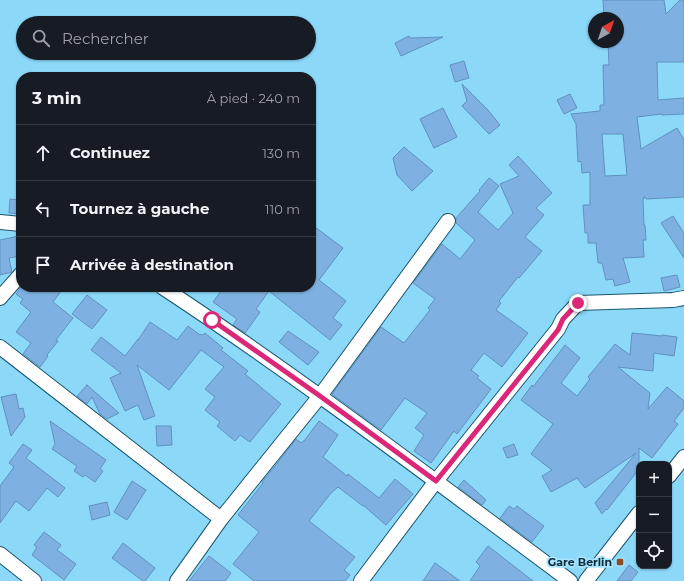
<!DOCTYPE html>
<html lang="fr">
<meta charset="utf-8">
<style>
body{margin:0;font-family:Montserrat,sans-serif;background:#20242c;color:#f1f3f6}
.controls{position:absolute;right:12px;bottom:12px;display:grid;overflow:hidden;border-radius:8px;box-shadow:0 1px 3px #0004}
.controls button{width:36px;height:36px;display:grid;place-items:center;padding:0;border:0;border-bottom:1px solid #363941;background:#171b24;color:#f1f3f6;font:20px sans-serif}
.compass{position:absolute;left:588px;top:12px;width:36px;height:36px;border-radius:50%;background:#171b24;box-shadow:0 1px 3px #0004;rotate:40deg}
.stop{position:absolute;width:12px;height:12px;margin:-9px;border:3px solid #db2777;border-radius:50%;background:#fff}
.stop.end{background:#db2777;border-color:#fff;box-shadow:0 1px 4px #0008}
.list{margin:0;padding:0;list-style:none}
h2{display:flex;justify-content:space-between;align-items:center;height:52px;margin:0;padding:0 16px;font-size:17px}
h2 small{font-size:13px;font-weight:400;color:#9ea1a6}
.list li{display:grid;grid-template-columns:26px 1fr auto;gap:12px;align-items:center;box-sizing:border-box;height:56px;padding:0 16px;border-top:1px solid #363941}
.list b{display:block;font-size:15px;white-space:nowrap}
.list em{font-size:13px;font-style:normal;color:#9ea1a6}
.icon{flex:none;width:22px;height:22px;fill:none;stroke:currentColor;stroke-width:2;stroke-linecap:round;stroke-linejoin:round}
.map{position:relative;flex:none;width:684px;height:581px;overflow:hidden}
.search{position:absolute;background:#171b24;box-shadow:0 1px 3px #0004;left:16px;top:16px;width:300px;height:44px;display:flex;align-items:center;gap:10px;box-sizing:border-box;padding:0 14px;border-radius:22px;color:#9ea1a6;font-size:15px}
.panel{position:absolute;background:#171b24;box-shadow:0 1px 3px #0004;left:16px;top:72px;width:300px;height:220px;border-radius:16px}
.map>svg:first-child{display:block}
.building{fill:#7eb1e1;stroke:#6091c0;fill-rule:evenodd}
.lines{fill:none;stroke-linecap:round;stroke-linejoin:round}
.minor-casing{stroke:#1a566d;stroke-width:16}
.minor{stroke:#fff;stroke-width:14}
.route{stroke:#db2777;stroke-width:5}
.poi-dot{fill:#914b24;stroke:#a7e3fe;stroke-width:1.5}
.labels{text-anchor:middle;stroke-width:3.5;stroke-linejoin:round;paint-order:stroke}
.poi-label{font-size:11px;font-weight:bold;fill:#0b2c39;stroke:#a7e3fe;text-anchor:end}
</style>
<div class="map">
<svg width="684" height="581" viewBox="0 0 684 581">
<rect width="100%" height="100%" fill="#8bd8f9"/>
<g class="building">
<path d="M603,0H664L666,14L680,0H684V62H657L658,100L684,98V114L662,115V114L637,117L641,149L677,128L684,140V197L646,199L644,196V199H643L644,225H645L646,240H643L644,257L623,258L630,282L615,286L613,279L606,280L602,263H598L596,243H588V233H585L583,205H590V172L582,173L581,161L578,162L576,124L571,114L600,111V105H604L603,65H609L608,42H618V18H604ZM602,134H623L627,175L605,176Z"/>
<path d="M409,36L410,38L443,37L401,56L395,43Z"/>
<path d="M464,61L469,78L455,82L450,65Z"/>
<path d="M462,84L488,110L500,125L489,134L462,106L467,101Z"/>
<path d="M570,94L577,108L564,114L557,100Z"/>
<path d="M443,108L457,137L434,148L420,119Z"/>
<path d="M404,147L433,171L412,191L397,175L393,158Z"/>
<path d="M518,156L552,193L536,208L544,215L525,237L542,251L519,278L518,277L499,301L501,303L496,310L528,333L502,367L484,353L471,370L479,376L477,378L491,389L457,434L454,431L431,463L414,451L424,435L415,428L427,413L405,398L381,430L332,394L381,327L404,343L430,310L428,308L435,299L413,283L442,244L460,259L475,240L456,223V218L480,191L479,190L489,178L499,186L478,212L498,230L513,213L500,184L519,176L509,165Z"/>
<path d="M10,199L21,200V214L9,213Z"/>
<path d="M673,216L684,233V258L661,223Z"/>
<path d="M311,224L343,248L319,280L346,301L333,318L342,325L330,340L269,291L256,309L260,312L245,333L233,325L237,319L213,302L224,287H311Z"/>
<path d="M19,236L21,247V256L9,258L12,272L0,275V240Z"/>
<path d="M677,275L680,287L664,291L661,278Z"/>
<path d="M21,287H64L53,302L73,318L56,340L58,341L47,355L48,356L40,367L23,354L31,343L16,332L31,312L20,303L23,299L16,294Z"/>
<path d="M87,295L107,310L92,329L72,314Z"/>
<path d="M150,322L177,340L188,326L200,335L201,334L203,335L205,333L223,348L221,350L248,371L245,374L281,404L250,442L240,435L235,441L217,426L220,422L205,410L215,397L205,389L224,367L201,350L169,390L137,365L155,416L144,420L138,405L125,411L110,378L121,373L91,350L101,337L125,356L138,339V340Z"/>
<path d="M288,331L319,352L308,365L279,342Z"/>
<path d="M632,333L662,336V335L677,337L674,356L654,353L653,371L618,367L650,393L648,409L667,387L684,401V408L674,421L678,424L652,458L639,448V469L607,510L606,509L602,514L595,503L636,453L585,488L577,478L551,492L542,476L552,470L531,454L553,424L521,400L532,385L533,387L565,345L580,358L561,383L577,396L590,379L588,377L615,344L630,355Z"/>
<path d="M86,385H87L119,413L107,419L100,414L92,397L87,404L77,396L87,385Z"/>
<path d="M16,394L19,409L23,408L25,417L11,436L1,397Z"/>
<path d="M50,421L106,460L100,469L103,471L95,482L85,475L83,477L74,471L77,466L52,449L55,444Z"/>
<path d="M319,421L338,435L323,457L347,476L348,474L379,498L395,479L413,494L386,525L364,506H363L338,487L331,493L309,521L355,557L344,570L350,575L345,581H254L233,564L259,532L238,515L263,483L262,482L275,466L296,439L301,443L303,441H304Z"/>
<path d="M156,426H171L172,445L157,446Z"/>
<path d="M23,444L32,450L26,458L65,488L58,497L47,488L29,511L16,501L0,523V486L14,467L9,463Z"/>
<path d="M514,444L518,455L507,458L503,448Z"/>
<path d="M464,480L486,500L482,505L458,487Z"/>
<path d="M132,481L146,490L127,520L114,512Z"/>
<path d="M107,502L110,515L92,520L89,506Z"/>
<path d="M509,506L514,509L517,506L544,526L532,542L500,518Z"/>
<path d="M44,532L61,545L57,550L76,564L64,580L32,555L37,547L34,545Z"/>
<path d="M123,543L155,568L145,581H143L112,558Z"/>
<path d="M488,546L533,581H470L480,566L476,562Z"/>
<path d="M209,556L231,573L225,581H189Z"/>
<path d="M435,563L460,581H423Z"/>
<path d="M629,565L638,572L631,581H617Z"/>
</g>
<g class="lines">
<defs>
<g id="minor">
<path d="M0,222L21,224"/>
<path d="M162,287C302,379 435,481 570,581"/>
<path d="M0,298L21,274"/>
<path d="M0,347L221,519"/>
<path d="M669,476L684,457"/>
<path d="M0,554L34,581"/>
<path d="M177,581L221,519L320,396L448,221"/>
<path d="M361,581L436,481L558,329L563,319L578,303L673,300L684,298"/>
<path d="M586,581L639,513"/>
</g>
</defs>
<use href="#minor" class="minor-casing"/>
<use href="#minor" class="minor"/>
</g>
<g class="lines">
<path class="route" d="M212,320L320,396L436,481L558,330L563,319L578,303"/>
</g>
<rect class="poi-dot" x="616" y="558" width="8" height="8" rx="2"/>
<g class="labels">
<g class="poi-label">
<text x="612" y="566">Gare Berlin</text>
</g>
</g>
</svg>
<div class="controls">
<button>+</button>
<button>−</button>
<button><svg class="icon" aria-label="locate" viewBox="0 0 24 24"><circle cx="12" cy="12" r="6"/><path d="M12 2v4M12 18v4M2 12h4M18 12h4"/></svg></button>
</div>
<svg class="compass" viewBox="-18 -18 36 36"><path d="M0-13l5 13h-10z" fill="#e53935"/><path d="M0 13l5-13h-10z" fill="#9ea1a6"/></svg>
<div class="stop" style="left:212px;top:320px"></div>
<div class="stop end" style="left:578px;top:303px"></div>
<div class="search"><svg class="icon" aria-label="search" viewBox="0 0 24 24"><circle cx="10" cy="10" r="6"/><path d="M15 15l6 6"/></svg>Rechercher</div>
<section class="panel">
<h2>3 min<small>À pied · 240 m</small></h2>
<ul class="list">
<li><svg class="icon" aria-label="ahead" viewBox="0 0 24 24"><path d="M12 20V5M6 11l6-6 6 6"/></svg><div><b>Continuez</b></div><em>130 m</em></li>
<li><svg class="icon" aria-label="left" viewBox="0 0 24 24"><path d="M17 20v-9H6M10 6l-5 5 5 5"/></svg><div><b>Tournez à gauche</b></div><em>110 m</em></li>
<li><svg class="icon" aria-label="arrive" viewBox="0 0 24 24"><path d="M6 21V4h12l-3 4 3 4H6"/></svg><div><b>Arrivée à destination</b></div></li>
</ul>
</section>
</div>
